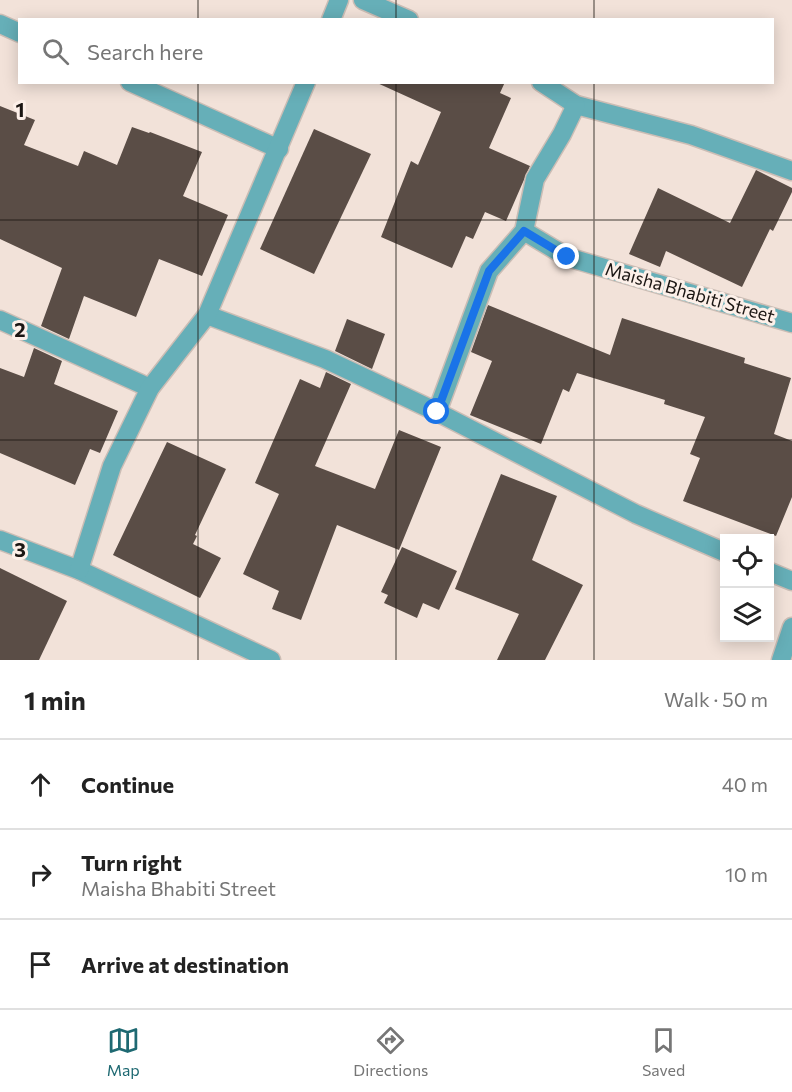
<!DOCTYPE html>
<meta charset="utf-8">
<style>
body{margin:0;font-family:Commissioner,sans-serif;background:#f2f2f2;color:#222}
.controls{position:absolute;right:18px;bottom:18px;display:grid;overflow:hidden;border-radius:0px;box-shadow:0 3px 15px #0003}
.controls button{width:54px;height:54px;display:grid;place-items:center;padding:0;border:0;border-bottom:2px solid #e0e0e0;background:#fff;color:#222;font:30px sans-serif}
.stop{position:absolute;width:18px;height:18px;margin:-14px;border:4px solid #1a73e8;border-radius:50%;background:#fff}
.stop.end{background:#1a73e8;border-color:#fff;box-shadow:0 2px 6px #0008}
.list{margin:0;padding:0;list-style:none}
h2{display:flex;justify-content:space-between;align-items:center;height:78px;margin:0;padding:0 24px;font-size:26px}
h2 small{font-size:20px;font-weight:400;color:#767676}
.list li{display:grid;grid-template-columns:39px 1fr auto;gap:18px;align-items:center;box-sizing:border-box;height:90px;padding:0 24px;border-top:2px solid #e0e0e0}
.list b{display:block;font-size:22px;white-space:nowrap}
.list p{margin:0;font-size:20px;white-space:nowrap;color:#767676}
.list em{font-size:20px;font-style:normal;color:#767676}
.icon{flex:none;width:33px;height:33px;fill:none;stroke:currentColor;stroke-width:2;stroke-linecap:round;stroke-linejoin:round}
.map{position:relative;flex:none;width:792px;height:660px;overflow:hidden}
.search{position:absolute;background:#fff;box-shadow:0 3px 15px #0003;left:18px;right:18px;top:18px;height:66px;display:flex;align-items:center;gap:15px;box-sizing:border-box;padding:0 21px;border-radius:0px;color:#767676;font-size:22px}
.sheet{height:348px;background:#fff}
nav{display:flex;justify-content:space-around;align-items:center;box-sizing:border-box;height:84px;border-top:2px solid #e0e0e0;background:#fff;font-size:16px;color:#767676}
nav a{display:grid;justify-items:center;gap:3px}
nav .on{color:#1e6972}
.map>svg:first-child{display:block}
.building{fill:#5a4d46}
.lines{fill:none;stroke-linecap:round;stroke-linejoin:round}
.street-casing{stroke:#cbbdb5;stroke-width:21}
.street{stroke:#66afb8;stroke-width:18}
.route{stroke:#1a73e8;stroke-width:8}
.grid{fill:none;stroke:#1b1613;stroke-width:1.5;stroke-opacity:0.55}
.labels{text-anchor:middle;stroke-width:6;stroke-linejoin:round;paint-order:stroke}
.street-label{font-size:18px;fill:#1b1613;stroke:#fdf0e9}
.grid-label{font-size:20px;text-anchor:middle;font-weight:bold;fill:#1b1613;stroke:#fdf0e9;stroke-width:6;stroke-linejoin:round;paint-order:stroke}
</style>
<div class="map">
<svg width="792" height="660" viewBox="0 0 792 660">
<rect width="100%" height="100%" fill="#f2e2d9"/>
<g class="building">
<path d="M375,82H505L500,93L511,98L489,148L530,166L506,221L485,212L473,239L466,236L452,268L381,237L411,161L418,165L441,112Z"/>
<path d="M0,106L35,120L24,145L78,166L84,151L117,165L132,127L149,133L150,132L202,152L183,196L228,215L202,276L159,259L136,317L84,296L69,339L41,326L62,268L0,239Z"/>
<path d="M314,129L371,154L314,274L260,249Z"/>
<path d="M756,170L792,188V192L773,231L770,229L742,287L666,251L660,267L629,254L658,188L730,223Z"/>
<path d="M488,305L610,355L622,318L745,358L744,363L791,378L774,434L792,441V497L776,536L683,501L700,458L690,454L705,417L664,404L665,400L577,373L569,392L563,389L541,444L470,415L492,361L471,352Z"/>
<path d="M347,319L385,334L372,369L335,351Z"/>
<path d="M34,348L62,361L54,384L118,411L100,453L90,449L75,485L0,453V368L24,377Z"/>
<path d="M326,372L351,384L315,466L375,489L399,430L441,447L399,550L337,525L301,620L272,609L279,591L243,574L279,494L255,483L300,379L320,388Z"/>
<path d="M167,442L226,469L195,535L197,536L193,544L221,558L200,598L113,555Z"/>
<path d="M501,474L557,496L532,560L583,585L545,660H497L519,614L455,589Z"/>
<path d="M402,547L457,571L439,610L423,603L417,618L384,603L388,595L381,592Z"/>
<path d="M0,568L67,601L39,660H0Z"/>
</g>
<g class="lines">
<defs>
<g id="street">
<path d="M363,0L409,20"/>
<path d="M331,20L339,0"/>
<path d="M0,24L20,33"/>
<path d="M130,82L279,149"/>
<path d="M541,82L576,105L691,135L792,171"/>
<path d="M524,231L567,257L792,323"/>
<path d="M207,315L325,359L437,412L636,514L724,552"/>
<path d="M0,320L150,388"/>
<path d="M437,412L489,271L524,231L535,179L562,134L576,105"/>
<path d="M0,540L79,570L271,660"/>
<path d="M79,570L112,466L150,388L207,315L306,82"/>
<path d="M770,572L792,581"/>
<path d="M781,660L792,627"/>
</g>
</defs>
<use href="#street" class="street-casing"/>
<use href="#street" class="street"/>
</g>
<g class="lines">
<path class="route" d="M437,412L489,271L524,231L567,257"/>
</g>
<path class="grid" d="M198,0V20M396,0V20M594,0V20M198,82V660M396,82V660M594,82V660M0,220H792M0,440H792"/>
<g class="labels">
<g class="street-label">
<text transform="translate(690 293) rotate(16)" y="6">Maisha Bhabiti Street</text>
</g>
</g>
<g class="grid-label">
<text x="20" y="117">1</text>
<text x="20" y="337">2</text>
<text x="20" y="557">3</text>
</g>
</svg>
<div class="controls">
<button><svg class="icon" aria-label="locate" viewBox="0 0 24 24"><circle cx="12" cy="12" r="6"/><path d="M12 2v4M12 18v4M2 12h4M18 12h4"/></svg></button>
<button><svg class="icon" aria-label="layers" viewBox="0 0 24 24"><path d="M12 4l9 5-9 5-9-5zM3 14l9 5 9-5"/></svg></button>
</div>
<div class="stop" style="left:437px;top:412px"></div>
<div class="stop end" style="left:567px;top:257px"></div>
<div class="search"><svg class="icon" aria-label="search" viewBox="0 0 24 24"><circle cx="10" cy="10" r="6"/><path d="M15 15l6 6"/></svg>Search here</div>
</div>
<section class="sheet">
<h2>1 min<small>Walk · 50 m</small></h2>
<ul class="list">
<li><svg class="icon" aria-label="ahead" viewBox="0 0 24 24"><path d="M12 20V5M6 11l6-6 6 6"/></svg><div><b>Continue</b></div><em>40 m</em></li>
<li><svg class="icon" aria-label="right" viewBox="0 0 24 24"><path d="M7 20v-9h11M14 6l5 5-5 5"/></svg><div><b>Turn right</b><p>Maisha Bhabiti Street</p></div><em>10 m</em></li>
<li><svg class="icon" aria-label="arrive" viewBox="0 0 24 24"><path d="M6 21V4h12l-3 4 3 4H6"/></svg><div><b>Arrive at destination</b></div></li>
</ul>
</section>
<nav>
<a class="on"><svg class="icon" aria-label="map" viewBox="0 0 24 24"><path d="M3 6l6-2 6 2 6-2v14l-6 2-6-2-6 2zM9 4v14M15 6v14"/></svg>Map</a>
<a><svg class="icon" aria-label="directions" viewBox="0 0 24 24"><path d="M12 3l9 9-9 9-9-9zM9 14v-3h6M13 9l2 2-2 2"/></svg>Directions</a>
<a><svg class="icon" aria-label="saved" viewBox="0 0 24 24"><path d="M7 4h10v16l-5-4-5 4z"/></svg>Saved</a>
</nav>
